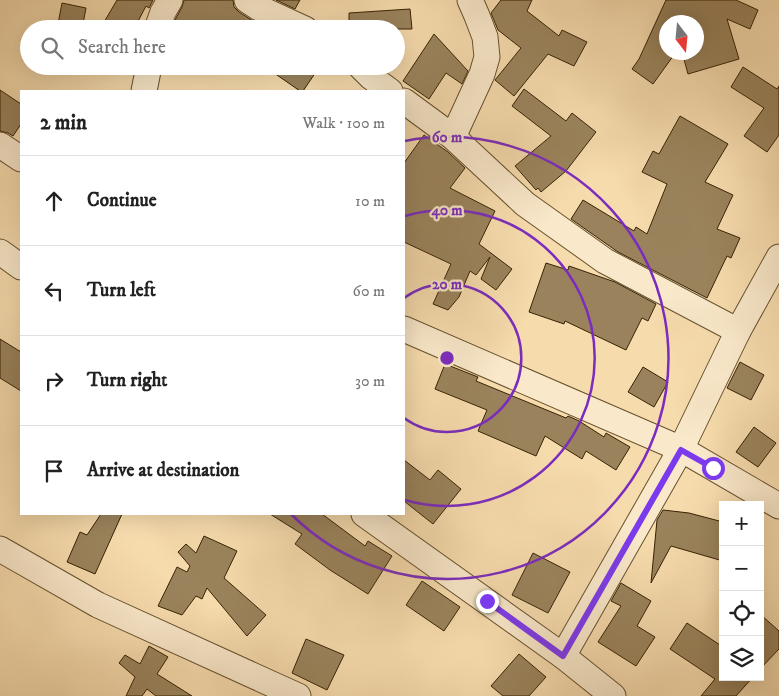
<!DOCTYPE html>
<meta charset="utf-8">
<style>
body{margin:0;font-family:"IM FELL DW Pica",serif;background:#f6f6f6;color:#222}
.controls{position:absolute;right:15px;bottom:15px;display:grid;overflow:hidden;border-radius:0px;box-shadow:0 5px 20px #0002}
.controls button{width:45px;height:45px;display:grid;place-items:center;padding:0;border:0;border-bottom:1px solid #e0e0e0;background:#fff;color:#222;font:25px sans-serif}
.compass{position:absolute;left:659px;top:15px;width:45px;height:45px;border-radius:50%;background:#fff;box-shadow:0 5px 20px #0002;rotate:164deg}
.stop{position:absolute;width:15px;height:15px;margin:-11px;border:4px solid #7c3aed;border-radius:50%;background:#fff}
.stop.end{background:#7c3aed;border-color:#fff;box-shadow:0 1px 5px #0008}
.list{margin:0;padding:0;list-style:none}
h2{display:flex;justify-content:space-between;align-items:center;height:65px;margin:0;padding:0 20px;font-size:21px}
h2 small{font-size:16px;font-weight:400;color:#767676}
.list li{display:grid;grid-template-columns:32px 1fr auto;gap:15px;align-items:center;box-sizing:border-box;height:90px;padding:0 20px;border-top:1px solid #e0e0e0}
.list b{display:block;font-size:19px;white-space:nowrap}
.list em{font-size:16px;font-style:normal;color:#767676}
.icon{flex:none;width:28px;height:28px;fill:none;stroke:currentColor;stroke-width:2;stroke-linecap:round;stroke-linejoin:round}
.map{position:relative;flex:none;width:779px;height:696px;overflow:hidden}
.search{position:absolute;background:#fff;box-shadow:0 5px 20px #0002;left:20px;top:20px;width:385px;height:55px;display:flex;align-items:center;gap:12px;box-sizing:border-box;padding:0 18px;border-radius:28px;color:#767676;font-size:19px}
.panel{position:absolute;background:#fff;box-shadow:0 5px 20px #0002;left:20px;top:90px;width:385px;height:425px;border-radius:0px}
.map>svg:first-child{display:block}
.building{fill:#9a835c;stroke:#372304}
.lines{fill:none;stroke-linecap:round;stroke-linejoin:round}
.street-casing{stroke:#67512e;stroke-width:27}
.street{stroke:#f9e8ca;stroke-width:25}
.route{stroke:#7c3aed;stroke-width:6}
.ring{fill:none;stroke:#7b2cbf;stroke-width:2.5}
.centre{fill:#7b2cbf;stroke:#f9e8ca;stroke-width:2.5}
.ring-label{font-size:15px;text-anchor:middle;font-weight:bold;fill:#7b2cbf;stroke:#f9e8ca;stroke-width:4.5;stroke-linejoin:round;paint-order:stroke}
</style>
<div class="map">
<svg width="779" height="696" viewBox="0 0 779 696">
<rect width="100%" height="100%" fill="#f6dbad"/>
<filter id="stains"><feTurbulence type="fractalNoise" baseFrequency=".004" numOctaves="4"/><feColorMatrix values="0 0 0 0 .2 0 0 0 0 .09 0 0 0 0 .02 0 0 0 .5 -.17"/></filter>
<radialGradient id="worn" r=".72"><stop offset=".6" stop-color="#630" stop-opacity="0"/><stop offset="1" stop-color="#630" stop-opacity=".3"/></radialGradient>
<g class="building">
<path d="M117,0H153L149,8L146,6L134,29H100Z"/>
<path d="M184,0H233L234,7L239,12L253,21L270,29H177L180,22L175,20L182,7Z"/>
<path d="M276,0H300L295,9Z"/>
<path d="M501,0H532L527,11L559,36L562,30L587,42L574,66L548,54L514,96L495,80L521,48L498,30L491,13Z"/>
<path d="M666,0H736L758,10L750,29L727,19L739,59L688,74L682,52H696V22H666V52H676L653,84L632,69L639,59Z"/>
<path d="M62,3L86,8L82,29H57Z"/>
<path d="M410,9L412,29H349V13Z"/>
<path d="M434,34L468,71L462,84L446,73L429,99L403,81Z"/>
<path d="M264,66H320L303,91H300Z"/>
<path d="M743,67L777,89L779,86V135L767,152L744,136L764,108L731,87Z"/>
<path d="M524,89L566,121L572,113L596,132L566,171L541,192L538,188L536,190L515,166L551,136L512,106Z"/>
<path d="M0,90L21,104V124L13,136L8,133L0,131Z"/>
<path d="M680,116L728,144L705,182L733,195L717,229L740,238L731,258L727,256L707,298L618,252L571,219L583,200L634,231L636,227L647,234L667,184L642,172L653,151L659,154Z"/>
<path d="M424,135L448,152L465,168L450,188L495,211L479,244L512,269L496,290L481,279L490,257L476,275L470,271L459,297L448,310L433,304L451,264L404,242V163Z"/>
<path d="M546,263L568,270L569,266L615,282L656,304L648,321L642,318L626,350L565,321L564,324L529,312Z"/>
<path d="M0,339L21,352V391L0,378Z"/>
<path d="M740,362L764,375L751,400L727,388Z"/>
<path d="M445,364L478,377L476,381L566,418L568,416L579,421L604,437L606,433L630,447L616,470L586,451L582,459L545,436L536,456L478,431L487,410L435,389Z"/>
<path d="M643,367L668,382L654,407L628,392Z"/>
<path d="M754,427L776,443L758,467L736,452Z"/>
<path d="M404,460L430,480L438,470L461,489L433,524L404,501Z"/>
<path d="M663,510L689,513L723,522V561L671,546L651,583L657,520Z"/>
<path d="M101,514H122L95,574L67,562L80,532L87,535Z"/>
<path d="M270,514H322L365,546L368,541L392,556L368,594L330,570L295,544L302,534Z"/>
<path d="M204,536L237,551L224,578L266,615L247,636L207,588L202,599L196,596L182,615L158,606L177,567L187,572L190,566L178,552L186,544L196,553Z"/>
<path d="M533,553L570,572L548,613L512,595Z"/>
<path d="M422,581L460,607L444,631L406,605Z"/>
<path d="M621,583L651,601L637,626L655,637L636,666L598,642L621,606L611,601Z"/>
<path d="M760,614L779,631V649L760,669Z"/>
<path d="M687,623L723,647V677H753L736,696H701L715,679L670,649Z"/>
<path d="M306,639L344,655L327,690L292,673Z"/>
<path d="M149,646L168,657L157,674L192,696H156L147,689L142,696H126L135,677L119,663L125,655L140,664Z"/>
<path d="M519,654L546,677L529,696H503L491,686Z"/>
</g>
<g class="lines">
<defs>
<g id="street">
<path d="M247,0L259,8L305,29"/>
<path d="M157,29L163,12L170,0"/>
<path d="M360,66L371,77L390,91"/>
<path d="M144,91L149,66"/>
<path d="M404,101L453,137L525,204L605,261L738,331"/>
<path d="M453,137L482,74L487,57L485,37L477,16L470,0"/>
<path d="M0,145L21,159"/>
<path d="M0,252L21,267"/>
<path d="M404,329L681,449L779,506"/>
<path d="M364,514L563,656L613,696"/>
<path d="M0,549L98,605L298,696"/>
<path d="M563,656L681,449L738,331L779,257"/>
</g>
</defs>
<use href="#street" class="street-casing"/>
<use href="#street" class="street"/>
</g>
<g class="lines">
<path class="route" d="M487,601L563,656L681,450L713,468"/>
</g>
<g class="ring">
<path d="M404 298A74 74 0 1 1 404 418"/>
<path d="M405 216A148 148 0 1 1 405 500"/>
<path d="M405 141A221 221 0 1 1 291 514"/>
</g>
<circle cx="447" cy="358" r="8" class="centre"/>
<g class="ring-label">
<text x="447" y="142">60 m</text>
<text x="447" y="215">40 m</text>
<text x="447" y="289">20 m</text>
</g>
<rect width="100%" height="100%" filter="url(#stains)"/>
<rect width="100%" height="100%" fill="url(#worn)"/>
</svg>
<div class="controls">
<button>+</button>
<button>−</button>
<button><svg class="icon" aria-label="locate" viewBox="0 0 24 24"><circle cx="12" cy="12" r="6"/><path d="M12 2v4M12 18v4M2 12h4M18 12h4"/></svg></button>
<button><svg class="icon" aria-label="layers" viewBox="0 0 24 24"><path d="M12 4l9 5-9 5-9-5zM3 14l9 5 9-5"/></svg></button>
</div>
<svg class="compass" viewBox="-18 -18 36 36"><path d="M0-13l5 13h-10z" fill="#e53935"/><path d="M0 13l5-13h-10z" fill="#767676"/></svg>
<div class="stop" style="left:713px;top:468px"></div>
<div class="stop end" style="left:487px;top:601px"></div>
<div class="search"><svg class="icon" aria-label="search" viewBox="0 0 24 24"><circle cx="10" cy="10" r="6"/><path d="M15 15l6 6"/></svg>Search here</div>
<section class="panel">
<h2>2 min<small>Walk · 100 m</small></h2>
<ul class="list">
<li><svg class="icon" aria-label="ahead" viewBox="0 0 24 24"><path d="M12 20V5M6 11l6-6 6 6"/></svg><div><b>Continue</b></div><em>10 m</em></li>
<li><svg class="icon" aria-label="left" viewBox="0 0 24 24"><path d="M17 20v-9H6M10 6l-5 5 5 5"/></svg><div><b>Turn left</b></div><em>60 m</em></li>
<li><svg class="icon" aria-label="right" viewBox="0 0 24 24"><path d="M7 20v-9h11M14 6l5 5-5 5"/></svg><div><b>Turn right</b></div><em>30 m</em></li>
<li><svg class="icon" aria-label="arrive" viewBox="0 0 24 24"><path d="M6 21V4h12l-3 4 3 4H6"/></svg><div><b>Arrive at destination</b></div></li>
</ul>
</section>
</div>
